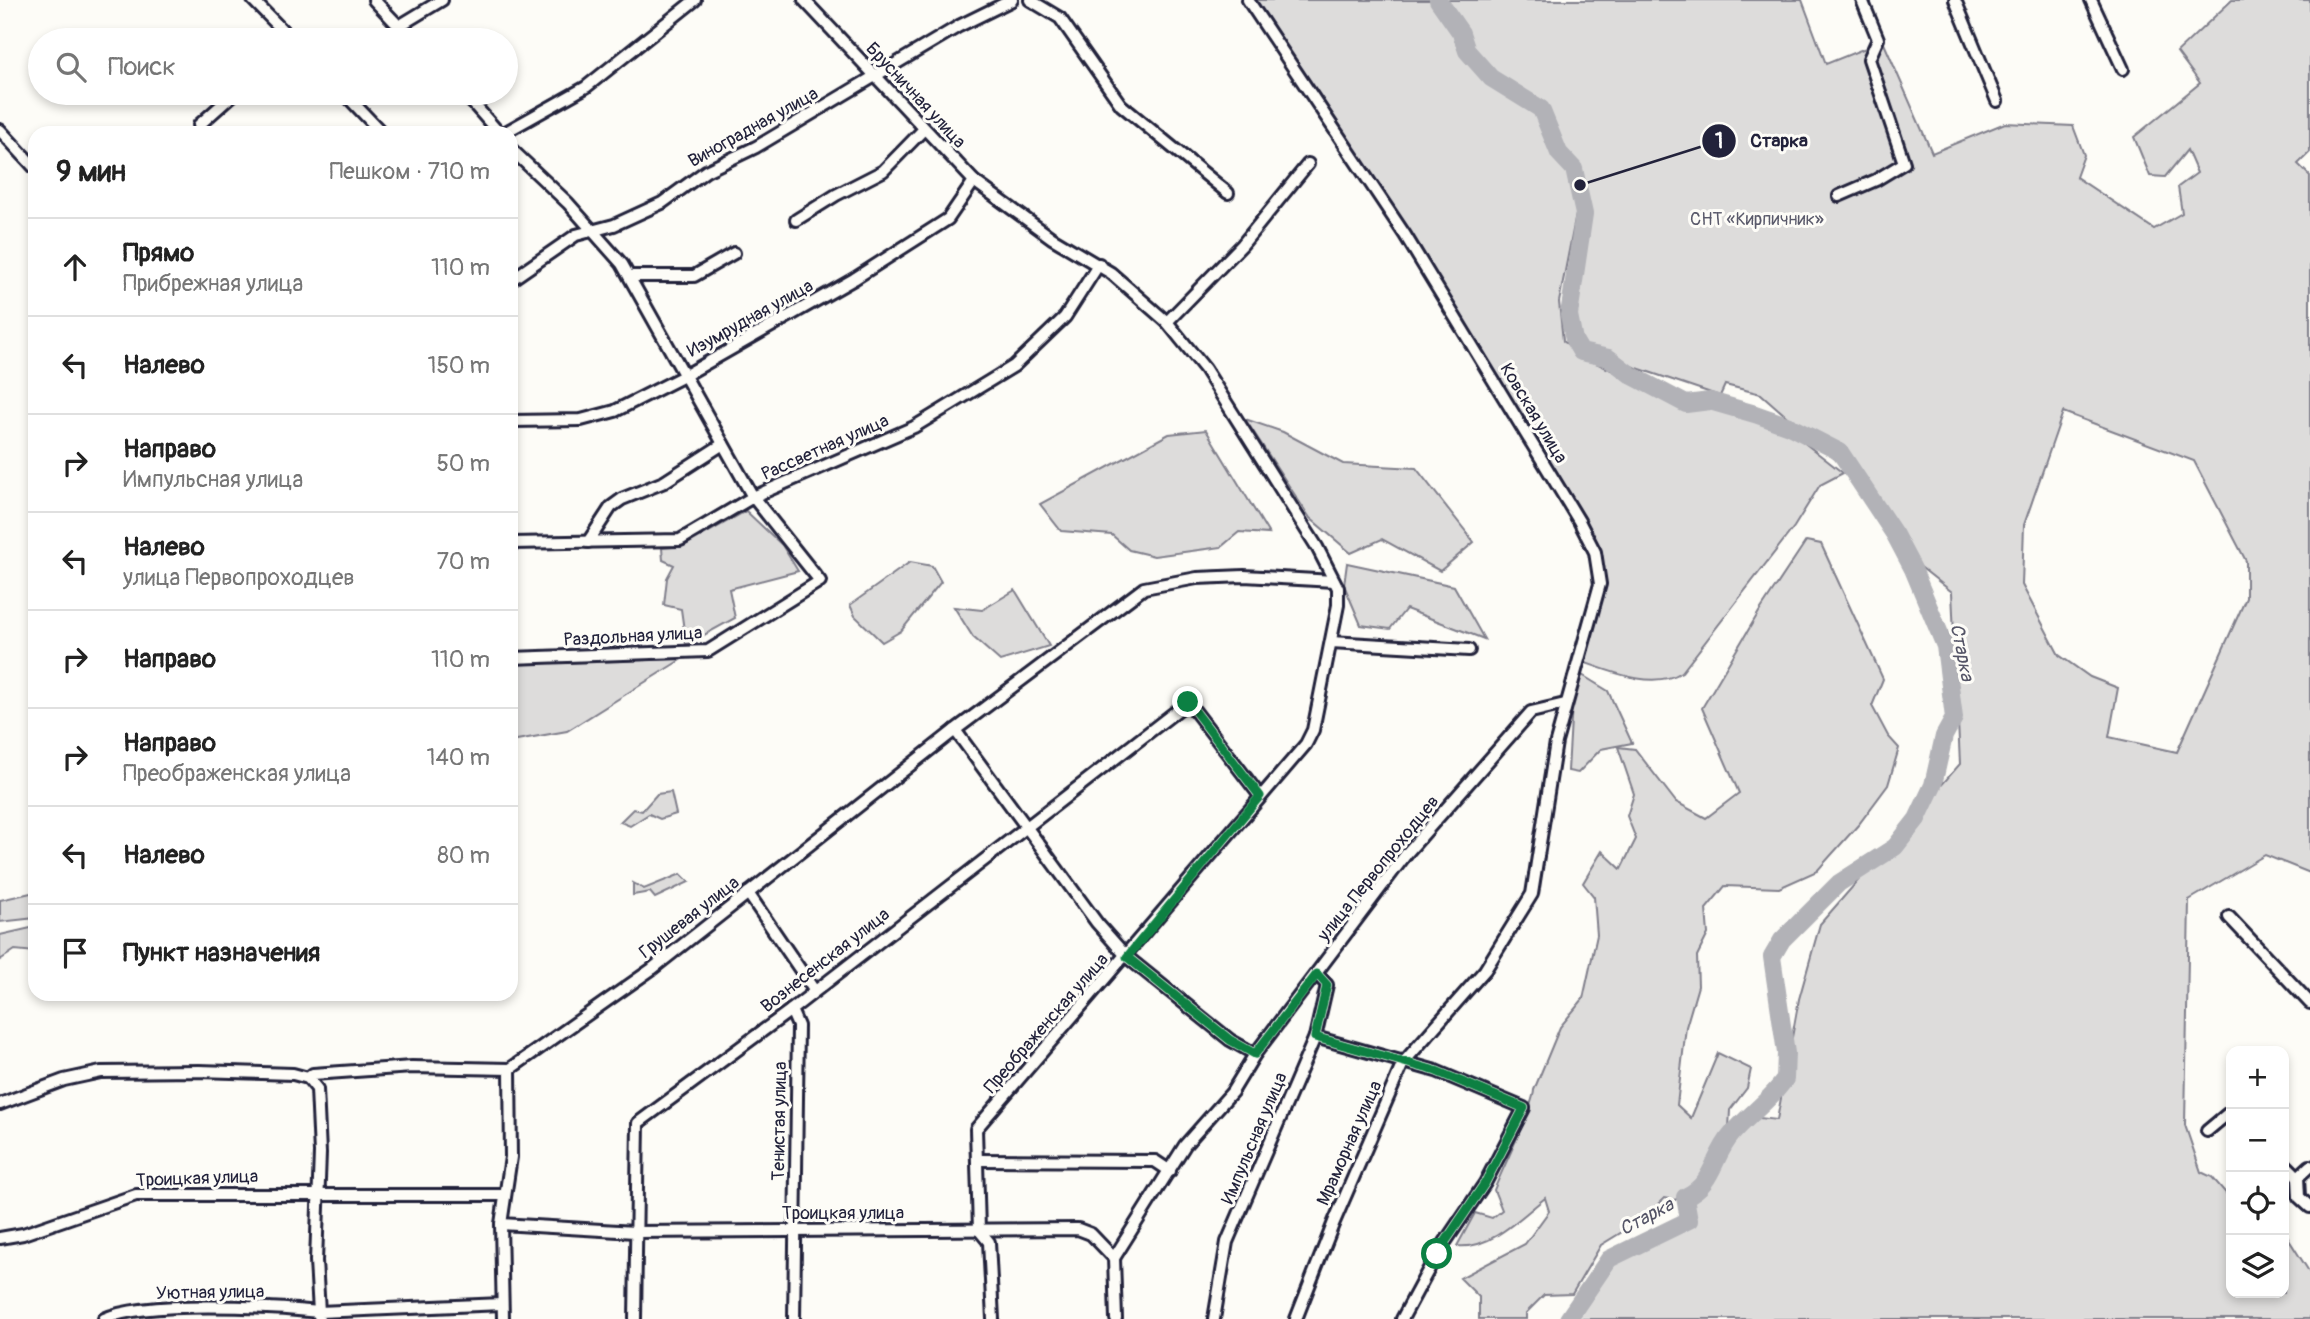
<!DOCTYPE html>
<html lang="ru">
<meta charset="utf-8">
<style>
body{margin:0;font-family:Pangolin,sans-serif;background:#f6f6f6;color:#222}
.controls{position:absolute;right:21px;bottom:21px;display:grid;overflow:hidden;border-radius:14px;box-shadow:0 4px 10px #0003}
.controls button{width:63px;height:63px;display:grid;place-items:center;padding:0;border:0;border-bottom:2px solid #e0e0e0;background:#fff;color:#222;font:35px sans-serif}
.stop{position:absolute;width:21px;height:21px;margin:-16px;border:5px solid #0b8043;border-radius:50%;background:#fff}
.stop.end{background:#0b8043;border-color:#fff;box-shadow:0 2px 7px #0008}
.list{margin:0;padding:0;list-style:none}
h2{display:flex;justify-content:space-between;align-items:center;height:91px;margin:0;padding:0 28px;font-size:30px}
h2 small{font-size:23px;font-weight:400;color:#767676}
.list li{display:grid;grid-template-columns:46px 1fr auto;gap:21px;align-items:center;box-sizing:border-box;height:98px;padding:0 28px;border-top:2px solid #e0e0e0}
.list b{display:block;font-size:26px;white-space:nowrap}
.list p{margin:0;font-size:23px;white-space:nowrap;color:#767676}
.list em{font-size:23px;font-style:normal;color:#767676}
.icon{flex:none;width:38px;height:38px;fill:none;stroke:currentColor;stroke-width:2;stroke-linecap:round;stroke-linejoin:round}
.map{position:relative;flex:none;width:2310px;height:1319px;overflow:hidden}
.search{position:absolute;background:#fff;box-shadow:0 4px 10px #0003;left:28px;top:28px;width:490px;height:77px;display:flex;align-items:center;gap:18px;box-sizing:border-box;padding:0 24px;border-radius:38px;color:#767676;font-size:26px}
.panel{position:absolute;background:#fff;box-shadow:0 4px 10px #0003;left:28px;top:126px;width:490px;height:875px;border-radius:21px}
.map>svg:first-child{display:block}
.green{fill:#dddcdb;stroke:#807f8b;stroke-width:2;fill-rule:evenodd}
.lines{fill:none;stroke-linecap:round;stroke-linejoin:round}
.river{stroke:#b2b2b7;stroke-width:18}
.street-casing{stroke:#22223b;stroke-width:16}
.street{stroke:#fdfcf7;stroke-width:10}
.route{stroke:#0b8043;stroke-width:9}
.labels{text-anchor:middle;stroke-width:6;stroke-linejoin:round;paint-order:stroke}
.street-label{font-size:18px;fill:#22223b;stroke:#fdfcf7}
.park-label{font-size:18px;fill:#5a5a6b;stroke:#fdfcf7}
.water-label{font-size:19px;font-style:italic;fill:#545466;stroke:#fdfcf7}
.leader{fill:none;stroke:#22223b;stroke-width:2.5}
.callout-dot{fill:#22223b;stroke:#fdfcf7;stroke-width:2.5}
.mark-label{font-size:21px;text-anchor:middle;font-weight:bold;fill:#fff}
.callout-label{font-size:19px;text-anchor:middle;font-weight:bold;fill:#22223b;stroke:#fdfcf7;stroke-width:6;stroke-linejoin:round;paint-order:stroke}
</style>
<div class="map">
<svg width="2310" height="1319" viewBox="0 0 2310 1319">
<rect width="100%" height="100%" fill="#fdfcf7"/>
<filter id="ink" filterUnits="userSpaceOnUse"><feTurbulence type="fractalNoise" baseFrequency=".0143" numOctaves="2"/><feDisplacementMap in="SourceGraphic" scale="14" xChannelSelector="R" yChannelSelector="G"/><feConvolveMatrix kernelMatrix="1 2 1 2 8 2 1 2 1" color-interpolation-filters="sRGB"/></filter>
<g filter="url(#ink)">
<g class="green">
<path d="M1255,0H1435L1460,34L1465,52L1490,80L1516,96L1491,78L1467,51L1461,33L1438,0H1802L1826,64L1883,41L1932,153L2005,123L2073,126L2084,155L2076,177L2154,229L2182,213L2178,187L2197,173L2187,150L2165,177L2150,176L2134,137L2200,83L2177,52L2232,0H2310V152L2298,164L2310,176V873L2265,855L2189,900L2185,1125L2201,1172L2212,1177L2231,1199V1293H2284V1232L2310,1273V1319H1568L1609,1259L1689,1220L1685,1197L1699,1191L1712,1175V1164L1731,1135L1750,1117L1777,1120L1799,999L1820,924L1960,764L1952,592L1903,553L1853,475L1761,394L1725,385L1720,396L1631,366V375L1609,358L1581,352C1560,318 1577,252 1584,214C1579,203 1582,192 1578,181C1574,168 1566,164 1559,154C1540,124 1558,118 1519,97L1539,110L1556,153L1572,170L1578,185V204L1559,302L1563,341L1587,359L1652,389L1684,409L1709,406L1793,434L1843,473L1820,485L1794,527L1682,672C1654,690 1612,672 1583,662L1603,586L1598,549L1397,217ZM2063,412L2194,461L2246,561V598L2177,752L2109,737L2118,688L2090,677L2059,655L2022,585L2024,525Z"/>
<path d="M1245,419L1283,432L1343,464L1416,468L1474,542L1440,571L1382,539L1351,553L1310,518Z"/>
<path d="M1206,430L1269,534L1239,532L1221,547L1154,556L1129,550L1112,535L1061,531L1040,504L1169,434Z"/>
<path d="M746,511L782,545L798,571L729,589L735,618L686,645L681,609L664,605L667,578L674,565L663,560L662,548L684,546Z"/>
<path d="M1806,541L1821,544L1883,679L1872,706L1888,736L1899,748L1888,785L1859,824L1817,871L1779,888L1725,886L1706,909L1708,934L1697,956L1698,986L1686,1027L1677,1105L1691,1118L1718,1053L1751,1069L1747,1088L1730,1110L1729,1128L1707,1163L1708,1172L1695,1186L1675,1200L1665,1198L1645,1218L1601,1245L1572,1294L1544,1295L1526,1313V1319H1479V1297L1460,1278L1525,1244L1549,1211L1545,1198C1521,1217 1490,1250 1457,1246L1475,1213L1492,1218L1502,1210L1494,1190C1502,1170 1534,1105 1534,1090L1560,1027L1583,999L1597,935L1594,897L1583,883L1602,851L1621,869L1636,839L1627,816L1634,794L1618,747L1635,749L1676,802L1706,818L1739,793L1702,708L1759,612Z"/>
<path d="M910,562L932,566L941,582L901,631L882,642L855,616L850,605Z"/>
<path d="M1347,563L1454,586L1484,639L1406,609L1390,629L1361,625L1344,585Z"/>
<path d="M1015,590L1049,646L1000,661L973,637L954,607L982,610Z"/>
<path d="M682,659L567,731L511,741V664Z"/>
<path d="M1582,675L1608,691L1632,743L1601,749L1578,773L1568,771L1572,702Z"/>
<path d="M671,792L676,814L660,819L649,814L630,826L620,822L633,809L642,811L657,794Z"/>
<path d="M681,874L689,882L655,898L650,892L633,895V883L644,889Z"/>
<path d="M35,892V918L0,922V900Z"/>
<path d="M35,927V952L15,950L0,960V935Z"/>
</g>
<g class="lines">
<path class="river" d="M1438,0L1461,33L1467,51L1491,78L1541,109L1559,153L1574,169L1584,214L1569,315L1574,340L1581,352L1609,358L1631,375L1686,404L1710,401L1755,414L1789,426L1840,452L1895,535L1913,569L1945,646L1954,718L1944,736L1933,785L1917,819L1895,847L1839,883L1782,940L1772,957L1786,1053L1785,1079C1771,1100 1748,1115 1732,1134C1712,1157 1714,1184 1685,1197L1689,1220L1609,1259L1568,1319"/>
<defs>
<g id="street">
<path d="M253,0L292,40"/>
<path d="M374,0L412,40"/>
<path d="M804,0L974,181L1052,238L1111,273L1167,322L1205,369L1317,547L1338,588V605L1313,730L1306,744L976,1129L979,1230L989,1242L993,1319"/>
<path d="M1030,0L1060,18L1121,105L1228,193"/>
<path d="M1248,0L1405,235L1579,521L1595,552L1600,584L1556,742L1532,894L1485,970L1403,1063L1334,1222L1296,1319"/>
<path d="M1955,0L1997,101"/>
<path d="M2091,0L2123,69"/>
<path d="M399,26L442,0"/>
<path d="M344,93L382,133"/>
<path d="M464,93L499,133"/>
<path d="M199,125L235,93"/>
<path d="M0,130L35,168"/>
<path d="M504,133L586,87L695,0"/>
<path d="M511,149L568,203L622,264L753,497L820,581L708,651L511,658"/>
<path d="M1839,196L1876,180L1904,163L1869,59L1878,39L1862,0"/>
<path d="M796,220L836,195L883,171L923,130"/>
<path d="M629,276H694L734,253"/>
<path d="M511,280L576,235L614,225L662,203L706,171L756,147L959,26L1012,0"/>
<path d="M1167,322L1242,245L1308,164"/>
<path d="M511,421L581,420L615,411L684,376L854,279L948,219L974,181"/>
<path d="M588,542L611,507L622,499L664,482L723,444"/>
<path d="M511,543L680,540L753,497L914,427L1014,366L1065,317L1099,264"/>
<path d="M1331,642L1469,650"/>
<path d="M955,730L1097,923L1127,957L1230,1040L1255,1054"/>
<path d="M748,893L814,990"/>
<path d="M2229,917L2310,1003"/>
<path d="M791,1010L798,1026L794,1319"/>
<path d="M1315,1037L1436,1071L1524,1108L1485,1183L1437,1254L1402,1319"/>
<path d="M0,1104L64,1080L101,1072L199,1071L293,1074L308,1078L313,1074L412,1067L510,1069L652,969L955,730L1144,588L1197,578L1244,576L1334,581"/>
<path d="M2207,1131L2231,1111"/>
<path d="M977,1160L1155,1161L1170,1171"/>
<path d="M2284,1163L2298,1177L2299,1197L2310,1207"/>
<path d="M2298,1177L2310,1166"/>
<path d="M501,1224L635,1232L1078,1229L1091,1234L1114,1258L1116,1319"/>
<path d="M0,1238L23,1234L136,1195H505"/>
<path d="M1114,1258L1185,1145L1232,1092L1255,1054L1407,853L1531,712L1565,704"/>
<path d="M319,1316V1312L502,1304"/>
<path d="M104,1319C144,1300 271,1307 319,1312L316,1261L320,1153L317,1089L308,1078"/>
<path d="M503,1319L501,1224L511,1157L510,1069"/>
<path d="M635,1319L638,1123L791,1010L1188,702L1260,796"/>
<path d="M1214,1319L1227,1242L1315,1037L1327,985L1317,974"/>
</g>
</defs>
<use href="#street" class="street-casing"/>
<use href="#street" class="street"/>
</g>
</g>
<g class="lines" filter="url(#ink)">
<path class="route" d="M1188,702L1260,796L1127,957L1230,1040L1255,1054L1317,974L1327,985L1315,1037L1436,1071L1524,1108L1485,1183L1437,1254"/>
</g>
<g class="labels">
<g class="street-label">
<text transform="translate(916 95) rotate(47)" y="6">Брусничная улица</text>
<text transform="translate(753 127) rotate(-29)" y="6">Виноградная улица</text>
<text transform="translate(750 318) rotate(-29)" y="6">Изумрудная улица</text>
<text transform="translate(1534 413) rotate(59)" y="6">Ковская улица</text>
<text transform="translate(825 447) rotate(-24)" y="6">Рассветная улица</text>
<text transform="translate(633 636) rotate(-3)" y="6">Раздольная улица</text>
<text transform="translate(1378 868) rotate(-51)" y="6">улица Первопроходцев</text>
<text transform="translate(689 917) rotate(-38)" y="6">Грушевая улица</text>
<text transform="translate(825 960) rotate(-38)" y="6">Вознесенская улица</text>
<text transform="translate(1046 1023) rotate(-49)" y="6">Преображенская улица</text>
<text transform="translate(779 1121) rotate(-89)" y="6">Тенистая улица</text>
<text transform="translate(1254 1138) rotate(-67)" y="6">Импульсная улица</text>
<text transform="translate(1349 1143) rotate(-66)" y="6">Мраморная улица</text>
<text transform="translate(197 1178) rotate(-2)" y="6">Троицкая улица</text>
<text x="843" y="1219">Троицкая улица</text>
<text transform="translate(210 1292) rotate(-1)" y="6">Уютная улица</text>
</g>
<g class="park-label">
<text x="1757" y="225">СНТ «Кирпичник»</text>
</g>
<g class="water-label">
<text transform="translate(1963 652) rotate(79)" y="7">Старка</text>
<text transform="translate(1646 1216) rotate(-28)" y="7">Старка</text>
</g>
</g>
<path class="leader" d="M1580 185L1719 141"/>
<g class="callout-dot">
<circle cx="1580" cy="185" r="7"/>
<circle cx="1719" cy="141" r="18"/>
</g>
<g class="mark-label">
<text x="1719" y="148">1</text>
</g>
<g class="callout-label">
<text x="1779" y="147">Старка</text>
</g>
</svg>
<div class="controls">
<button>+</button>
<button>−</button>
<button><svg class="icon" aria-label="locate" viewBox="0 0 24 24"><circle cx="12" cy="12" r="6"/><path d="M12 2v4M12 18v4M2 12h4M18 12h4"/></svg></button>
<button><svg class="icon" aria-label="layers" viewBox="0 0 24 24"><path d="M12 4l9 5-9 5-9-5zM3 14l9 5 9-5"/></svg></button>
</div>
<div class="stop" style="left:1437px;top:1254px"></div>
<div class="stop end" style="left:1188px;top:702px"></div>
<div class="search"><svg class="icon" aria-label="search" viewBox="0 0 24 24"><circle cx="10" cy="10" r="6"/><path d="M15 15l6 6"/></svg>Поиск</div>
<section class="panel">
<h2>9 мин<small>Пешком · 710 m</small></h2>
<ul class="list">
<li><svg class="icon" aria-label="ahead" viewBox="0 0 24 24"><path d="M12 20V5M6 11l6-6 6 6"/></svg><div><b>Прямо</b><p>Прибрежная улица</p></div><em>110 m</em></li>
<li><svg class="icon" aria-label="left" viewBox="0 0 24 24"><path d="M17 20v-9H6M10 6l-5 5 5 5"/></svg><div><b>Налево</b></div><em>150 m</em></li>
<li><svg class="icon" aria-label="right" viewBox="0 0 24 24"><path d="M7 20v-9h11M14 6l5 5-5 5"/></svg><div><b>Направо</b><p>Импульсная улица</p></div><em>50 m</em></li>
<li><svg class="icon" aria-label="left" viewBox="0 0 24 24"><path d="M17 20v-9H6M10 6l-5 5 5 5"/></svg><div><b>Налево</b><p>улица Первопроходцев</p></div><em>70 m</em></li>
<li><svg class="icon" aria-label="right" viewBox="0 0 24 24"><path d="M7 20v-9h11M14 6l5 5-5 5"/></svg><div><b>Направо</b></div><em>110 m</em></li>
<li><svg class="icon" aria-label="right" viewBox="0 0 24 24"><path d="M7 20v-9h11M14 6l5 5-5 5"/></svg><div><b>Направо</b><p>Преображенская улица</p></div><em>140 m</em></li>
<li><svg class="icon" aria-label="left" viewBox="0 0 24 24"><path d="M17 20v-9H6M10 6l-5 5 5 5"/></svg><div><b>Налево</b></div><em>80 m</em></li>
<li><svg class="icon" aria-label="arrive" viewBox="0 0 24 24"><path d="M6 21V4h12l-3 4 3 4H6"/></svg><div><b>Пункт назначения</b></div></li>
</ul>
</section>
</div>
